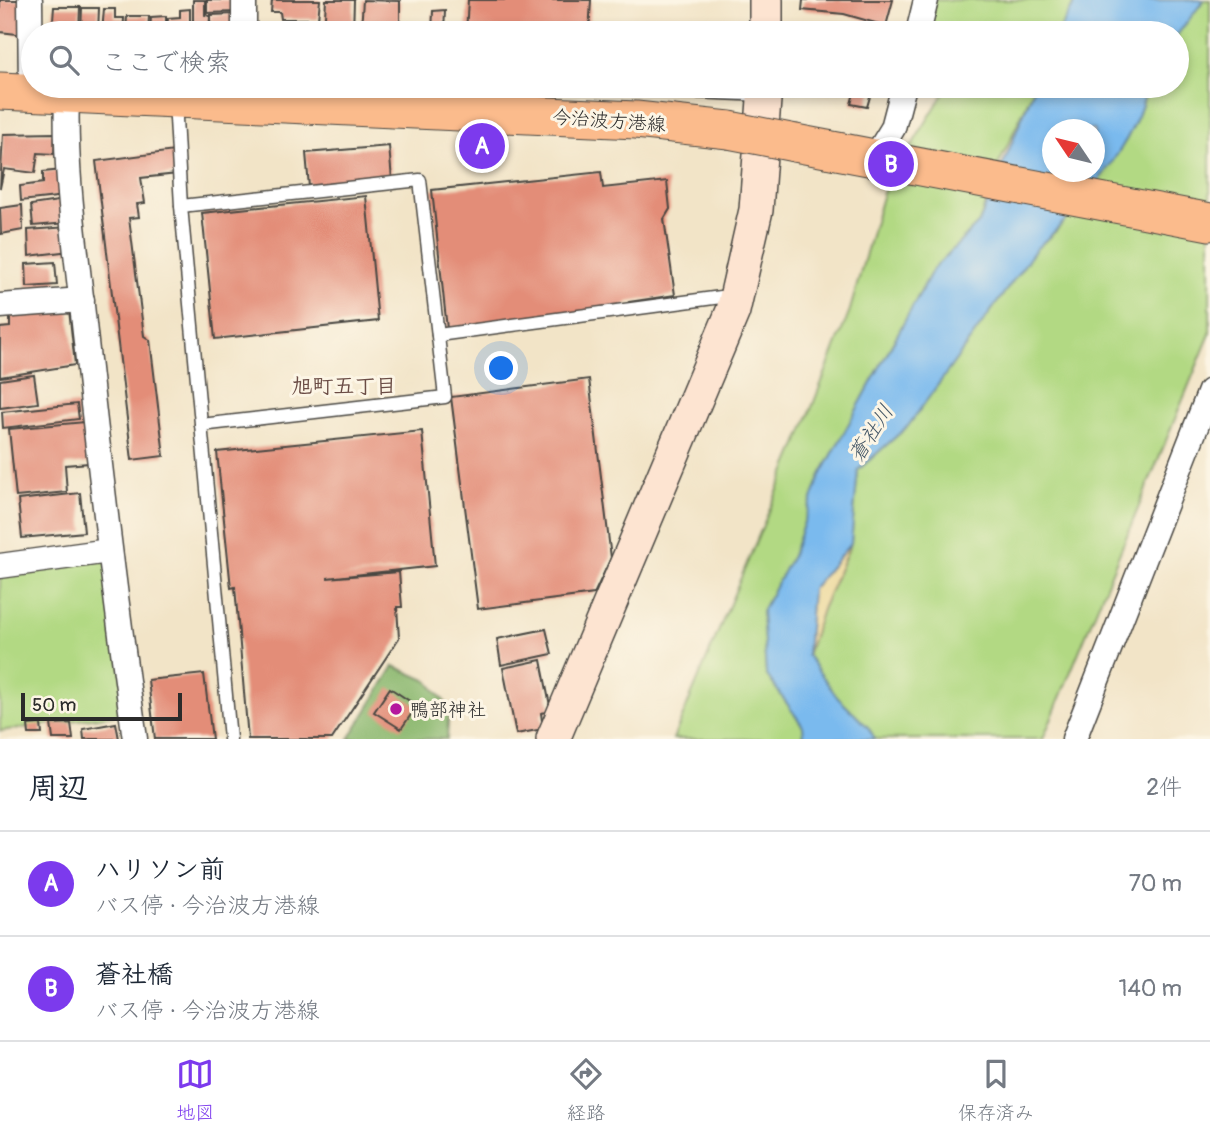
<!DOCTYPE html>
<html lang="ja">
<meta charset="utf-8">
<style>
body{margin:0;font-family:Pangolin,"Klee One",sans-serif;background:#f2f2f3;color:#1f2937}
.compass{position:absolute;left:1042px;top:119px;width:63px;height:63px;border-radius:50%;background:#fff;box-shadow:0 4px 10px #0003;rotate:305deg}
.scale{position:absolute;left:21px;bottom:18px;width:161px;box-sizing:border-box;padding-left:7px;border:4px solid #2b2b2b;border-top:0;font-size:19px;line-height:24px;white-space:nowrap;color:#2b2b2b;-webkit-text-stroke:5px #fcf5e5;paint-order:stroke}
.you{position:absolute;left:502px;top:369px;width:24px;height:24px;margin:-18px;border:5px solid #fff;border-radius:50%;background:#1a73e8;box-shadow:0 0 0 10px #1a73e833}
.badge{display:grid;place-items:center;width:46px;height:46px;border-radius:50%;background:#7c3aed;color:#fff;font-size:23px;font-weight:700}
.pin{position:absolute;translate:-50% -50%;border:4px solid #fff;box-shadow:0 2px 7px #0006}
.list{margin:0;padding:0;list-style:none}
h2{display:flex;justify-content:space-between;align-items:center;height:91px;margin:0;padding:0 28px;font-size:30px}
h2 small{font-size:23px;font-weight:400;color:#747a83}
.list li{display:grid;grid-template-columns:46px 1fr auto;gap:21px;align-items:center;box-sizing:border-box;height:105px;padding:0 28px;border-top:2px solid #e0e1e3}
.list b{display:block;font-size:26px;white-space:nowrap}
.list p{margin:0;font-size:23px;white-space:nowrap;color:#747a83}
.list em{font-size:23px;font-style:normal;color:#747a83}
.icon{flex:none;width:38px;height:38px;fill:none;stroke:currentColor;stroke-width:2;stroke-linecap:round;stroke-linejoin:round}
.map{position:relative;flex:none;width:1210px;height:739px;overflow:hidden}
.search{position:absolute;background:#fff;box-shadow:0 4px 10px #0003;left:21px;right:21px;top:21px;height:77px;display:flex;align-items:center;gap:18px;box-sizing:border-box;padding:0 24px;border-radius:38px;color:#747a83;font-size:26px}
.sheet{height:301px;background:#fff}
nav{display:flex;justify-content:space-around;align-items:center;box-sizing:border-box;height:98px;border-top:2px solid #e0e1e3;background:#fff;font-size:19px;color:#747a83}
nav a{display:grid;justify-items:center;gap:4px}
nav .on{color:#7c3aed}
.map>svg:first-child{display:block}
.green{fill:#b2d983;stroke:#6e8257;stroke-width:2}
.forest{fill:#8db971;stroke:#5c724e;stroke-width:2}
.sand{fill:#eeda9e;stroke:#8c8264;stroke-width:2}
.water{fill:#7abaee;stroke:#52728c;stroke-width:2;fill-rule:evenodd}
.building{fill:#e38d78}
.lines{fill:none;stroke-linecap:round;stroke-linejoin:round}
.lane-casing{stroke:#494742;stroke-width:15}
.street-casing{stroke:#494742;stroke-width:27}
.secondary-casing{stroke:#494742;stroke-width:36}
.primary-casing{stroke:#494742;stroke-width:39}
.lane{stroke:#fff;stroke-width:12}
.street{stroke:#fff;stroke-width:24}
.secondary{stroke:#fde4d1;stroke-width:33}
.primary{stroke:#fbbb8c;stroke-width:37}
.primary-bridge-casing{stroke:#494742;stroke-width:39;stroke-linecap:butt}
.primary-bridge{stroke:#fbbb8c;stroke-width:37}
.poi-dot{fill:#b5179e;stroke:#fcf5e5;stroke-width:2.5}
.labels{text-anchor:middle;stroke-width:6;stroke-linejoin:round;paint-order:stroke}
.street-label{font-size:19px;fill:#2b2b2b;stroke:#fcf5e5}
.poi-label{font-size:19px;fill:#2b2b2b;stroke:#fcf5e5;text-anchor:start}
.neighbourhood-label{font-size:21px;font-weight:bold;fill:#6b4d46;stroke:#fcf5e5}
.water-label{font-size:21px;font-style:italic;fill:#435666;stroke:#fcf5e5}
</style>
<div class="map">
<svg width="1210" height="739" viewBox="0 0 1210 739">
<rect width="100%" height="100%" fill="#fcf5e5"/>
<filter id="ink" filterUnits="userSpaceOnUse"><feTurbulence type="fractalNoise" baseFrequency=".0143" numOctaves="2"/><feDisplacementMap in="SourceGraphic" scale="14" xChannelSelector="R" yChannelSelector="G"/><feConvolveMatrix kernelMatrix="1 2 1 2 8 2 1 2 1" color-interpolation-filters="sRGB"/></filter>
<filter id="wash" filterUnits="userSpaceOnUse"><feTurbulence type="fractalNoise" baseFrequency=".00686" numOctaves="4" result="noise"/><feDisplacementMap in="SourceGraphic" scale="28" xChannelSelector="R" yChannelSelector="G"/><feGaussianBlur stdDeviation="1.57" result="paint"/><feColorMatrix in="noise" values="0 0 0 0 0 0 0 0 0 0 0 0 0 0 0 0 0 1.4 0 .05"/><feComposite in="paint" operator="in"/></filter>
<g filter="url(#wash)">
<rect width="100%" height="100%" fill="#f2e4c7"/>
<g class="green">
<path d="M934,0H1076L1058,33H924Z"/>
<path d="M1204,0H1210V217L1087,193C1113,162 1140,126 1147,86H1177V35Z"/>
<path d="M948,86H1035L996,170L979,223L933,269L820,477L792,556L762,611L766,674L803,726L804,739H673L801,435L850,310L883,193Z"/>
<path d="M1079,203L1210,218V334L1043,739H875L868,727L838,698L807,655L822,609L851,543L858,470L908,426L1036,249L1056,231Z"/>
<path d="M106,557L127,713L0,731V572Z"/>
</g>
<path class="forest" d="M394,666L428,681L449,707L447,739H349Z"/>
<path class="sand" d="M851,543L822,609L807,655L812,589Z"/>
<g class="water">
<path d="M1076,0H1204L1177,35L1058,33Z"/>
<path d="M1035,86H1147C1137,142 1078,211 1036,249L908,426L858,470L851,543L812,589L807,655L838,698L868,727L875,739H804L803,726L766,674L762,611L792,556L820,477L933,269L979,223ZM1052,130H1094V172H1052Z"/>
</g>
<g id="blocks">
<g class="building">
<path d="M0,0H28L25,35L0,32Z"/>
<path d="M193,0H205V15L210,16L209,33H193Z"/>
<path d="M207,0H236V12L207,13Z"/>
<path d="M272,0H320L318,19H281L280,12H271Z"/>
<path d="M326,0H354L353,33H324Z"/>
<path d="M363,0L400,1V33L361,30Z"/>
<path d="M468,0H591L589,33H466Z"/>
<path d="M803,0H893L886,26L844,14L802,10Z"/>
<path d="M54,7H80L79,33H52Z"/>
<path d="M82,8H99L98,33H81Z"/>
<path d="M104,9H115V18H124L123,33H102Z"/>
<path d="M190,9V33H167L168,18L180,17V10Z"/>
<path d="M445,10L444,33H432L433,11Z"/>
<path d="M236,14V33H211V15Z"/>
<path d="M127,16H149L148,33H126Z"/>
<path d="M166,16V33H150L151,17Z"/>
<path d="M281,23L299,24V33H280Z"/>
<path d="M856,86H873L867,107L851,104Z"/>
<path d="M55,133L54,154L38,153L35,173L4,169L0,188L3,134Z"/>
<path d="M389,146L392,180L309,187L306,153Z"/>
<path d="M174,151L177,174L141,178L145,203L137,204L139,217L129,218L144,336L150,340L164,456L132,460L96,161Z"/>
<path d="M63,170L65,196L21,201L20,186L43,183V172Z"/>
<path d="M601,172L603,188L667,181L670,209L664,219L675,295L629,302L619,310L447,329L432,190Z"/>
<path d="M366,196L378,321L215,339L202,213Z"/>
<path d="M65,200L67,223L33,226L31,205Z"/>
<path d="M22,205L23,230L1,234L0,208Z"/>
<path d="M68,227L70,251L29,256L28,230Z"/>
<path d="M55,262L57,285L27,287L26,264Z"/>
<path d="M69,310L75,365L0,377V328L10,327V315Z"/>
<path d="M34,375L38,403L0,408V380Z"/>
<path d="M589,379L611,558L594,594L478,609L451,397Z"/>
<path d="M77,404L79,419L3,428L2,412Z"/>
<path d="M85,422L89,463L65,465L67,492L16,497L9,429Z"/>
<path d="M422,431L435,566L327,578L399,572L402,607H397L399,638L332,739H248L235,587L231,588L217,452Z"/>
<path d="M80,493L84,532L22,538L18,500Z"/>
<path d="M546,629L552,654L501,665L497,639Z"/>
<path d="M541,660L551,711L541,713L543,729L516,734L503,668Z"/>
<path d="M204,674L212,739H155L148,680Z"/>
<path d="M390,688L417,706L401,729L374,712Z"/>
<path d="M71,723L73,739H53L51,724Z"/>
<path d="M116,723L119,739H84L83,729Z"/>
<path d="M41,724L42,734H29L28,725Z"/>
</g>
</g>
</g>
<g filter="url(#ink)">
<use href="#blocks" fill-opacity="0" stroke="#494742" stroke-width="2"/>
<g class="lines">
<defs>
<g id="lane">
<path d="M175,101L181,206L230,739"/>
<path d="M181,206L420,180L445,397L201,425"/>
<path d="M438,335L736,295"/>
</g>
<g id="street">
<path d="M30,0L31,92"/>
<path d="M244,0V33"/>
<path d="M918,33L926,0"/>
<path d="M694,86L765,89"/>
<path d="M67,95C64,174 77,255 85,333C100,469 116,604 135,739"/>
<path d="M874,159L893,128L904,86"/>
<path d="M0,306L82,300"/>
<path d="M0,566L109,551"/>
<path d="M1074,739L1210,391"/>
</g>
<g id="secondary">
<path d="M766,33V0"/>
<path d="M553,739L733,311L756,210L765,86"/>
</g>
<g id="primary">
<path d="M0,91L636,120L729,130"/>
<path d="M795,143L1210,222"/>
</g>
</defs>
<use href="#lane" class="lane-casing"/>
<use href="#street" class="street-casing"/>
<use href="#secondary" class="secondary-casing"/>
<use href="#primary" class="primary-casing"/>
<use href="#lane" class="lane"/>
<use href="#street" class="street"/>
<use href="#secondary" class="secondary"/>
<use href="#primary" class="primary"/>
<defs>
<path id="primary-bridge" d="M729,130L795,143"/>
</defs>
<use href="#primary-bridge" class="primary-bridge-casing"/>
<use href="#primary-bridge" class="primary-bridge"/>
</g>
</g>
<circle class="poi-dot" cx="396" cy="709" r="7"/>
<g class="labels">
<g class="street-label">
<text transform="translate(609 120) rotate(4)" y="7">今治波方港線</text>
</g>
<g class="poi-label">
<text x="410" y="716">鴨部神社</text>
</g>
<g class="neighbourhood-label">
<text x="344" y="393">旭町五丁目</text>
</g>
<g class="water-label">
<text transform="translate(871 433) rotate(-57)" y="7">蒼社川</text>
</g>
</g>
</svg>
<svg class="compass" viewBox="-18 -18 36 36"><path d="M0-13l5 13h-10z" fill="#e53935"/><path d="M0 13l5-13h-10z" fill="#747a83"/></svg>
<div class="scale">50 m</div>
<div class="you"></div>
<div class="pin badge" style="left:482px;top:146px">A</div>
<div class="pin badge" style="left:891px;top:164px">B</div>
<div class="search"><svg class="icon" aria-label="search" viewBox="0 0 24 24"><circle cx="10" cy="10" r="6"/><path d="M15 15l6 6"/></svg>ここで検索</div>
</div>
<section class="sheet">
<h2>周辺<small>2件</small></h2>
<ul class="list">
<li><span class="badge">A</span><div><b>ハリソン前</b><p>バス停 · 今治波方港線</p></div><em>70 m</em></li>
<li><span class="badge">B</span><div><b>蒼社橋</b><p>バス停 · 今治波方港線</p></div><em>140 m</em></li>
</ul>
</section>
<nav>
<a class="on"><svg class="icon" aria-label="map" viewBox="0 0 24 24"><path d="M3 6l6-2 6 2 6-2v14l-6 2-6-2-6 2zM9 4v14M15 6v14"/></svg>地図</a>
<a><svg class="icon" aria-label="directions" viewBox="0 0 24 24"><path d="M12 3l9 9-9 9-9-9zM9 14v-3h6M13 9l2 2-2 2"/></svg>経路</a>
<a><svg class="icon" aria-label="saved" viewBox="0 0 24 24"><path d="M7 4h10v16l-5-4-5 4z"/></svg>保存済み</a>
</nav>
